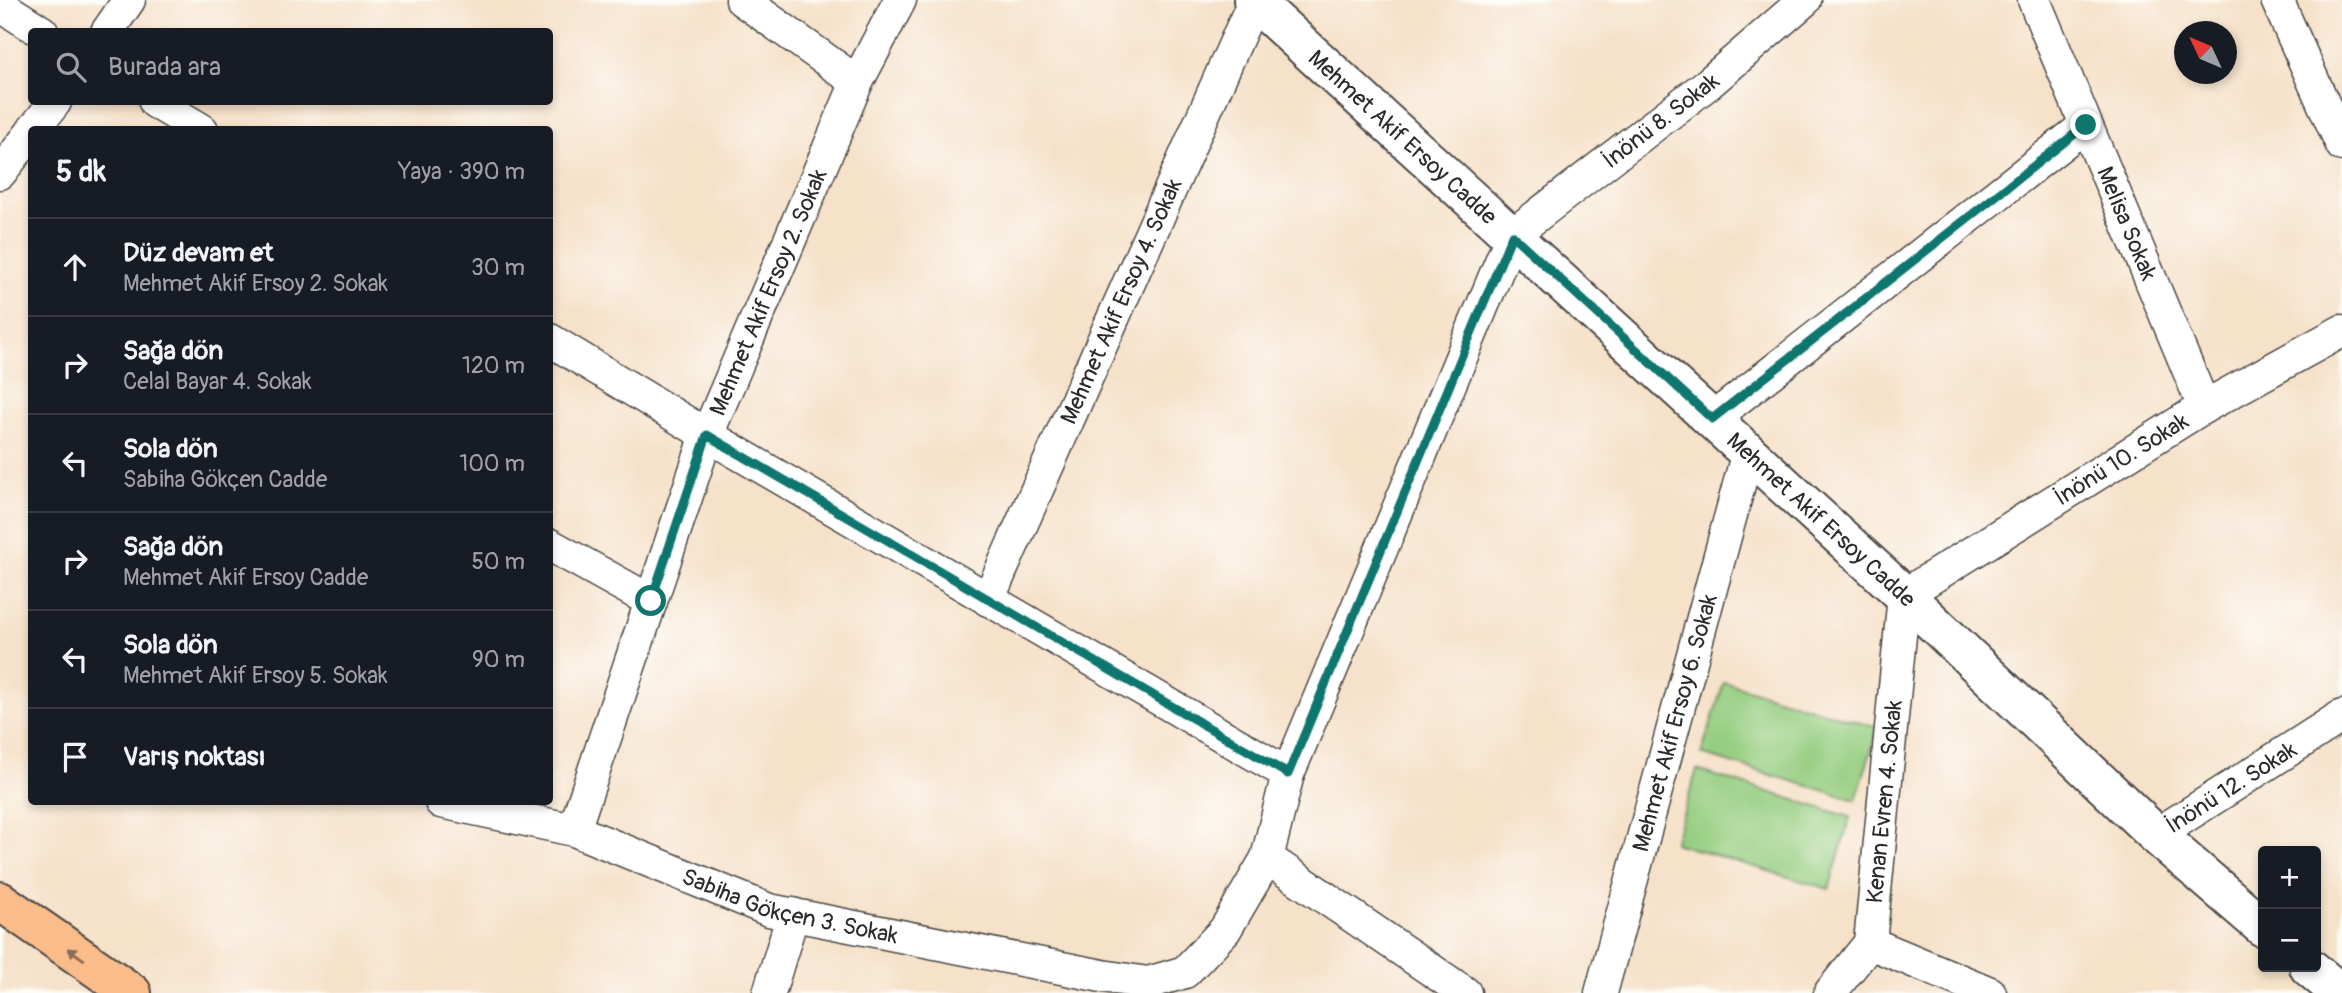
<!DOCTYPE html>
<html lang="tr">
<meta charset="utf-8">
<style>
body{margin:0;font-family:Pangolin,sans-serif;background:#242831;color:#f1f3f6}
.controls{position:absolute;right:21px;bottom:21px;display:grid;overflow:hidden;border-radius:7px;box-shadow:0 4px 10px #0003}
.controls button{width:63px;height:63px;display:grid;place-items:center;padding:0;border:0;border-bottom:2px solid #363941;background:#171b24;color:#f1f3f6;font:35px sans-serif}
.compass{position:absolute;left:2174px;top:21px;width:63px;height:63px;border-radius:50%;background:#171b24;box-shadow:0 4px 10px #0003;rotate:314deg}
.stop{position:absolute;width:21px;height:21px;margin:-16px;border:5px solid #0f766e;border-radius:50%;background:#fff}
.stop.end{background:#0f766e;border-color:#fff;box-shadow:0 2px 7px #0008}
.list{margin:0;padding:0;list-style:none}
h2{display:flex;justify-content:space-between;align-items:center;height:91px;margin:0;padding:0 28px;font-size:30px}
h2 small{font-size:23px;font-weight:400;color:#9ea1a6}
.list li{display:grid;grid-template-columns:46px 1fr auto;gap:21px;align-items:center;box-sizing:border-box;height:98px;padding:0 28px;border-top:2px solid #363941}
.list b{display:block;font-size:26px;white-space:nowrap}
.list p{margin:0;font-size:23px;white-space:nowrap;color:#9ea1a6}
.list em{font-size:23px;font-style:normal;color:#9ea1a6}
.icon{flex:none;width:38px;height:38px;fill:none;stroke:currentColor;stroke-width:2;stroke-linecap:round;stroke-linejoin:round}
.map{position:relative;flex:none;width:2342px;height:993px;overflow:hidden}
.search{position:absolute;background:#171b24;box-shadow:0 4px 10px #0003;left:28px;top:28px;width:525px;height:77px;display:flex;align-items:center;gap:18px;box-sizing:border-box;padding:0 24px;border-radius:7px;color:#9ea1a6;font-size:26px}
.panel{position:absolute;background:#171b24;box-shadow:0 4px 10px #0003;left:28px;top:126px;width:525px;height:679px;border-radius:7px}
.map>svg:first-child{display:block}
.garden{fill:#96ce81;stroke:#607c56;stroke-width:2}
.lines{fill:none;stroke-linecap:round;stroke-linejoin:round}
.minor-casing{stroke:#494643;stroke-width:35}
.tertiary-casing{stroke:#494643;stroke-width:42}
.primary-casing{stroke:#494643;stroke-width:42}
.minor{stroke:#fff;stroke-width:32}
.tertiary{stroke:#fff;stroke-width:38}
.primary{stroke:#f9bc8a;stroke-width:38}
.oneway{fill:#886c56}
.route{stroke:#0f766e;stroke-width:9}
.labels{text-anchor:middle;stroke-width:7;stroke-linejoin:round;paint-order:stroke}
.street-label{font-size:23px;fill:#2b2b2b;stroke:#fdfcf7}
</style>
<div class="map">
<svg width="2342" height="993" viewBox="0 0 2342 993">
<rect width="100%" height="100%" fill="#fdfcf7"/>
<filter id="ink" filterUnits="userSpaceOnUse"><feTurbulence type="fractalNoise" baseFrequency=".0143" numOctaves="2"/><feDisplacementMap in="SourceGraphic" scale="14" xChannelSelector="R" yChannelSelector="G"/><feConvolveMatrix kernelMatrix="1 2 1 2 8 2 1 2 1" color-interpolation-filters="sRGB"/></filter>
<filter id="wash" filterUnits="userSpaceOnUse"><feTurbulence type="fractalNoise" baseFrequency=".00686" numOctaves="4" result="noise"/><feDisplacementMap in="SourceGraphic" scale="28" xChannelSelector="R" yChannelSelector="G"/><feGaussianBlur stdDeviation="1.57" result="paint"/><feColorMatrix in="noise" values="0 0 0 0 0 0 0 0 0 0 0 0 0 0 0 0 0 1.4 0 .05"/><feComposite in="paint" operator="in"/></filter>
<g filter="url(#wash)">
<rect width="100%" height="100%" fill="#f6e1c9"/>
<g class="garden">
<path d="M1724,682L1878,728L1856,800L1701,754Z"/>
<path d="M1697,770L1850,817L1829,889L1674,843Z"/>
</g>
</g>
<g filter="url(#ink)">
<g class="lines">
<defs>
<g id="minor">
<path d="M742,0L857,82"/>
<path id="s1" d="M2034,0L2204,407"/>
<path d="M2277,0L2342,145"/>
<path d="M0,5L42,32"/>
<path d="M107,32L129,0"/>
<path d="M155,102L202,130"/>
<path d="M33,130L55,102"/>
<path d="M0,173L32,132"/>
<path d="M550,340L707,435L1288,774"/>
<path d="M1712,419L2086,125"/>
<path d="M550,545L651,601"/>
<path id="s2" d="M988,600L1254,1"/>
<path id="s3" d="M441,802L574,830L769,910L1102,976L1148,983"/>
<path id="s4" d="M574,830L707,435L857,82L900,0"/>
<path id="s5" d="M2156,835L2342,716"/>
<path d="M1267,858L1465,993"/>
<path d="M1870,943L1990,993"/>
<path d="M769,993L793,914"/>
<path id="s6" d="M1147,993L1148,983L1185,972L1225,930L1267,858L1288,774L1512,235L1709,83L1805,0"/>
<path id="s7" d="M1601,993L1748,452"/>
<path id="s8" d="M1830,993L1870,943L1904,595L2204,407L2342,331"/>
</g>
<g id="tertiary">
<path id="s9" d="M1253,0L1904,595L2156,835L2263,927"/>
<path d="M2309,967L2340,993"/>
</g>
<path id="primary" d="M0,901L132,993"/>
</defs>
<use href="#minor" class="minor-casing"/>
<use href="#tertiary" class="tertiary-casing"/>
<use href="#primary" class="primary-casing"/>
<use href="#minor" class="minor"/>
<use href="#tertiary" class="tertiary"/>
<use href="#primary" class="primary"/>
</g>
<defs><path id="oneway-solid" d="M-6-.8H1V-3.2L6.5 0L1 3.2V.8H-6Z" transform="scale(1.75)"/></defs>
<use class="oneway" href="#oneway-solid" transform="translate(76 954) rotate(-145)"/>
</g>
<g class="lines" filter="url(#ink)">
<path class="route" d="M651,601L707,435L1288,774L1512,235L1712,419L2086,125"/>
</g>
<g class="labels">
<g class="street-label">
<text dy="8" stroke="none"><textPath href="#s6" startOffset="1048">İnönü 8. Sokak</textPath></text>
<text dy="8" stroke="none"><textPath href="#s9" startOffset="203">Mehmet Akif Ersoy Cadde</textPath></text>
<text dy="8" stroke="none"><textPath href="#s1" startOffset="242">Melisa Sokak</textPath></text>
<text dy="8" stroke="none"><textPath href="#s4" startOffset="572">Mehmet Akif Ersoy 2. Sokak</textPath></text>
<text dy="8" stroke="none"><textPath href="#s2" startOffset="327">Mehmet Akif Ersoy 4. Sokak</textPath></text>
<text dy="8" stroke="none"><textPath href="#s8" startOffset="670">İnönü 10. Sokak</textPath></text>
<text dy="8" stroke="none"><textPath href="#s9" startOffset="770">Mehmet Akif Ersoy Cadde</textPath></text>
<text dy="8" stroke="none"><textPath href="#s7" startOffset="280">Mehmet Akif Ersoy 6. Sokak</textPath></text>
<text dy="8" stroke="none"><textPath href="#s5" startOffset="89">İnönü 12. Sokak</textPath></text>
<text dy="8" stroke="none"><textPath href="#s8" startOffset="206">Kenan Evren 4. Sokak</textPath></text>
<text dy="8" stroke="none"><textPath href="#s3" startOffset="366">Sabiha Gökçen 3. Sokak</textPath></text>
</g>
</g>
</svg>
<div class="controls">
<button>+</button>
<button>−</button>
</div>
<svg class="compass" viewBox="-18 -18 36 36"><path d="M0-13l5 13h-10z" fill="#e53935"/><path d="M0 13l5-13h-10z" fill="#9ea1a6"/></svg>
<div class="stop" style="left:651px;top:601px"></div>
<div class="stop end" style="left:2086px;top:125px"></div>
<div class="search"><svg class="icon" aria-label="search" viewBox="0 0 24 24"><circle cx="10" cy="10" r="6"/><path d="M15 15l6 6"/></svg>Burada ara</div>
<section class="panel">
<h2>5 dk<small>Yaya · 390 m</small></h2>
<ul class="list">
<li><svg class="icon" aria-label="ahead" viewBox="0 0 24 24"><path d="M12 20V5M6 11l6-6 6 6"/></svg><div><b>Düz devam et</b><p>Mehmet Akif Ersoy 2. Sokak</p></div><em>30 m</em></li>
<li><svg class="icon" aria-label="right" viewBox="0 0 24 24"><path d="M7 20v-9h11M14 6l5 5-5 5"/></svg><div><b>Sağa dön</b><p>Celal Bayar 4. Sokak</p></div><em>120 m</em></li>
<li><svg class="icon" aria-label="left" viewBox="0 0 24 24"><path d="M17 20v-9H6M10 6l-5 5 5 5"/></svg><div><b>Sola dön</b><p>Sabiha Gökçen Cadde</p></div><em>100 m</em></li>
<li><svg class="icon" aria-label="right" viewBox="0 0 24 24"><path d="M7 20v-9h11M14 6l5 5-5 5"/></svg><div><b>Sağa dön</b><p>Mehmet Akif Ersoy Cadde</p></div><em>50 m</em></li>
<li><svg class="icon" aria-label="left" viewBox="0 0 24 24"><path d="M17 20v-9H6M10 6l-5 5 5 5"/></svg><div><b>Sola dön</b><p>Mehmet Akif Ersoy 5. Sokak</p></div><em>90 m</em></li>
<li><svg class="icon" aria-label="arrive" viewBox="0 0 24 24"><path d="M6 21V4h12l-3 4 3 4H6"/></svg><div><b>Varış noktası</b></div></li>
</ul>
</section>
</div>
